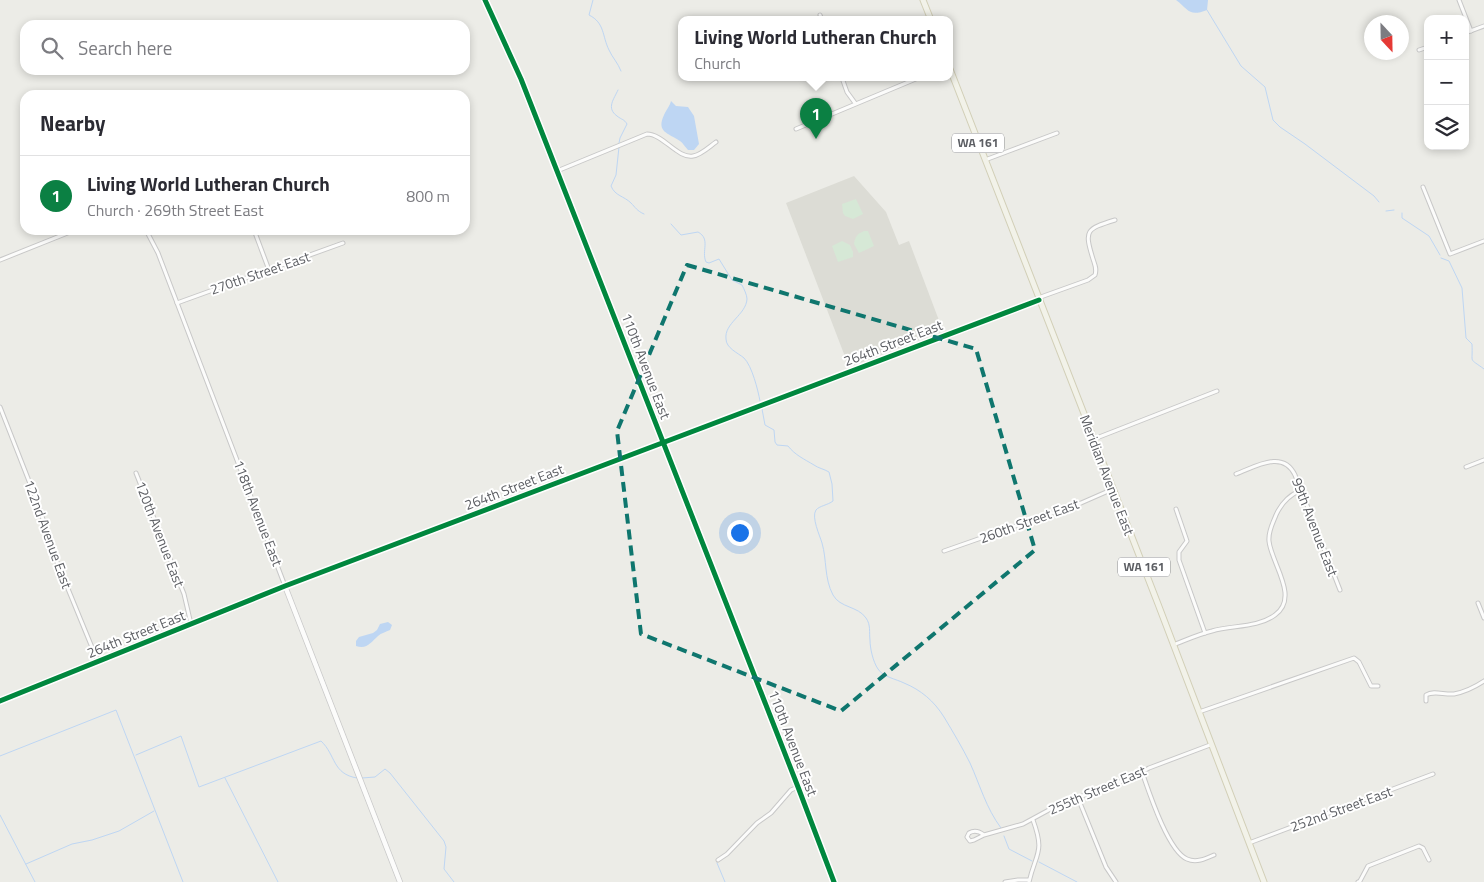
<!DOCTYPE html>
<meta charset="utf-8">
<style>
body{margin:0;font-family:"Titillium Web",sans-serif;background:#f7f7f7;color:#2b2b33}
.controls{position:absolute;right:15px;top:15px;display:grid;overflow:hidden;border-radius:10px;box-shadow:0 2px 8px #0003}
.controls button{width:45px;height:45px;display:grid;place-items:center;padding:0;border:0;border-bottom:1px solid #e1e1e2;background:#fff;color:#2b2b33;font:25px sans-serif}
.compass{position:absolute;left:1364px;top:15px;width:45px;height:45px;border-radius:50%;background:#fff;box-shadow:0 2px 8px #0003;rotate:158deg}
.you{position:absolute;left:739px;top:532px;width:18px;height:18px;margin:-12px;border:4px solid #fff;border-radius:50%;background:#1a73e8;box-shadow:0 0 0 8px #1a73e833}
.badge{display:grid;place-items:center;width:32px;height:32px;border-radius:50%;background:#0b8043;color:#fff;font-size:16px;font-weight:700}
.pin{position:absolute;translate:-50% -41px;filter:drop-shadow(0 1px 2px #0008)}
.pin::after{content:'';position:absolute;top:26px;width:18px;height:15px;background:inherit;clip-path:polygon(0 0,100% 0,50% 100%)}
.popup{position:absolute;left:678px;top:16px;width:275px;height:65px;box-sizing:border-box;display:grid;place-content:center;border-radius:10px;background:#fff;filter:drop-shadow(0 1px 4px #0005);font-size:16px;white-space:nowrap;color:#7c7c81}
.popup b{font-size:19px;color:#2b2b33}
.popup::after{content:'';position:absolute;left:50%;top:100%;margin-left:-10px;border:10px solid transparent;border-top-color:#fff}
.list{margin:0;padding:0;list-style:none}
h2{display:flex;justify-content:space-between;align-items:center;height:65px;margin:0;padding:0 20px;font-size:21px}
h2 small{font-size:16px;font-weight:400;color:#7c7c81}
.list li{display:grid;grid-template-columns:32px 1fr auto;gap:15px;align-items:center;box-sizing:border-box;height:80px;padding:0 20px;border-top:1px solid #e1e1e2}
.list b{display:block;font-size:19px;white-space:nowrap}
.list p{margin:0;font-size:16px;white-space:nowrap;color:#7c7c81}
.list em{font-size:16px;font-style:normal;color:#7c7c81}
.icon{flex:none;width:28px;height:28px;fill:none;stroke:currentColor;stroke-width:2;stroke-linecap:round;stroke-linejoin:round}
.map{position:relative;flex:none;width:1484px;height:882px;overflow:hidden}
.search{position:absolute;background:#fff;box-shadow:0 2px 8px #0003;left:20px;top:20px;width:450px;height:55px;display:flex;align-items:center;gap:12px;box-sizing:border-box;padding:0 18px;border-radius:15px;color:#7c7c81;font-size:19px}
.panel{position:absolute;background:#fff;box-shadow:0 2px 8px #0003;left:20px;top:90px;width:450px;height:145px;border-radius:15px}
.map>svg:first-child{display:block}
.education{fill:#dcdcd5}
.green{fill:#d6e8d6}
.water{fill:#bed6f3}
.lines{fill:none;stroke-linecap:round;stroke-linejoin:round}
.stream{stroke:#bed6f3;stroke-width:1}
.street-casing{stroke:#c8c8c8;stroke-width:5}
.secondary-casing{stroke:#c9c9c9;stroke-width:6}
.primary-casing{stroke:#d2cfb7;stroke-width:7}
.street{stroke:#fcfcfb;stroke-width:3}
.secondary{stroke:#fcfcfb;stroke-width:4.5}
.primary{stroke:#f2f2e9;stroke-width:5}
.cycleway-casing{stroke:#fff;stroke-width:8}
.cycleway{stroke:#00873e;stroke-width:5}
.marked{fill:none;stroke:#0f766e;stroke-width:4;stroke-dasharray:10 6;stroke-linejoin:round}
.labels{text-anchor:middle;stroke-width:4;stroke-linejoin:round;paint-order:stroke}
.shield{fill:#fff;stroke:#8e8f92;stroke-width:1}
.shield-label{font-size:12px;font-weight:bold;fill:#5d5f64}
.street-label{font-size:14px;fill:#5d5f64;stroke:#fff}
</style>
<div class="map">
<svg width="1484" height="882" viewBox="0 0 1484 882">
<rect width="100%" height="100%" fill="#ecece7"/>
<path class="education" d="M854,176L886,212L899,245L909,241L943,331L849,367L786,203Z"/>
<g class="green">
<path d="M856,199L863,214L853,219L845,216L843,213L842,204Z"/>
<path d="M864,231H868L874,246L859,253L854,244C855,237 857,234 864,231Z"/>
<path d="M842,241L850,245L853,252V257L838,262L832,246Z"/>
</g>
<g class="water">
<path d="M1176,0H1208L1207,10C1189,17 1189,10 1176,0Z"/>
<path d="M671,101L676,106L688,107L694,116L699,144L694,150H688C685,147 683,143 680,141C668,133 656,132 664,115C666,110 670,106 671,101Z"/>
<path d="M388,622L392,625L390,630C386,632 381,633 378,636C371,642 367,650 356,646V641L359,637L373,633L377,630L380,624Z"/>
</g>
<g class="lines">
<g class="stream">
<path d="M593,0L589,15C605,23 602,36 609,50C612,57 618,63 621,71"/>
<path d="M1207,10L1241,66L1265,87L1273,120L1280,127L1305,144L1374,196L1379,202"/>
<path d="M618,90C614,99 606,108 617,116C622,120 624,119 627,124L620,138L619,143"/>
<path d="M619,147L616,175L611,186C615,196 624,196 631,203C635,207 637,211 644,214"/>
<path d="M1386,211L1394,210"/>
<path d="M1402,213V218L1429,236L1440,255"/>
<path d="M671,224L681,235L698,232C711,239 701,251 706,262L709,263L719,259L732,280L742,285C744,289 747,295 747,299C746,315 724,323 726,339C726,348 738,353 744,358C752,366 758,390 760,401"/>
<path d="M1441,258L1449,261L1462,288L1466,338L1472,344C1473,365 1468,357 1484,369"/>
<path d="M762,409L765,425L774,430L775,442L777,445L788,446C795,455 804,459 814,465C818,468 824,469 829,472L832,484L833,501C828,505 819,506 816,510C811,517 820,536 822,543C827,560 824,578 833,595C840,608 858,606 866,618C871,625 869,632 870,640C870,648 873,662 878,669C883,677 896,679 904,683C921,690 934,701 944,717C953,732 962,747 970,763C980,785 986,808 1001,828"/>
<path d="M136,755L181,736L199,787L321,741C336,755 332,774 357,778"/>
<path d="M0,756L116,710L183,882"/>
<path d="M225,778L278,882"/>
<path d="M362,778L375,777L385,769L390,773L444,841L446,847L444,869L454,882"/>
<path d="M0,815L35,882"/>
<path d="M1004,836L1009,849L1032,861"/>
<path d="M1039,862L1077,882"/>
<path d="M717,863L725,882"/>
<path d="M26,864L72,844L92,840L119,831L154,811"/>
</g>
<defs>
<g id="street">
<path d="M1459,0L1471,31"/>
<path d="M820,15L822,20"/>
<path d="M1465,33L1484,26"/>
<path d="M1419,50L1428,47"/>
<path d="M842,78L847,92L855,103"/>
<path d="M796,129L918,78"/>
<path d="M985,160L1057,133"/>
<path d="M557,171L647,134C663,134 678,159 693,156C701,155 709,147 716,142"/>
<path d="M1423,187L1450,254L1484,241"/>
<path d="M146,230L158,253L285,586"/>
<path d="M254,230L269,270"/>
<path d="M0,260L75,230"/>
<path d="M1038,298L1088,280L1095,275C1097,269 1095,265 1093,259C1084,230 1086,229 1115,220"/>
<path d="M177,303L343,243"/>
<path d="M0,407L38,504L57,562L98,662"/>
<path d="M1094,439L1217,391"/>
<path d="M1466,467L1484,460"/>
<path d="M136,473L184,594L191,624"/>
<path d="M1236,474C1255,467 1283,449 1295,475C1297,480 1299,485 1299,491L1303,495L1340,590"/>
<path d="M1176,509L1187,541L1179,552V560L1205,633"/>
<path d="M944,551L1081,503L1113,489"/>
<path d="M1478,603L1484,618"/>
<path d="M1173,645C1186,640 1199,634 1212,631C1233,625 1257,628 1275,615C1300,597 1271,563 1269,541C1268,531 1273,523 1276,515C1281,504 1288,496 1299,491"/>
<path d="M1426,701V695C1434,690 1444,695 1454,694C1464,692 1475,687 1484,681"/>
<path d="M1199,712L1354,658L1359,662L1371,686H1378"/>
<path d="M1142,772C1149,792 1168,851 1187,859C1196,863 1205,859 1214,855"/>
<path d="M1078,798L1106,867L1116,882"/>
<path d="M984,835C979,831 974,830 969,833L967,837L970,841L974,840L984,835L1023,824L1058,805L1133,777L1149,768L1210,745"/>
<path d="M1249,843L1433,774"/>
<path d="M718,860L727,854L757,823L771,813L791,790L798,787"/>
<path d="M1005,882L1018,880H1029"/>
<path d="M1029,882C1036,852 1045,853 1033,820"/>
<path d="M1358,882L1360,881L1368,866L1419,846L1423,848L1429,860"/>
</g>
<g id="secondary">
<path d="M485,0L521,79L798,787L834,882"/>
<path d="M285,586L400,882"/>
<path d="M0,701L285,586L1039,300"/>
</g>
<g id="primary">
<path d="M923,0L931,20"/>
<path d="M950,69L1158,604L1264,882"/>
</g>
</defs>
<use href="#street" class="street-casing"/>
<use href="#secondary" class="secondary-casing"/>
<use href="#primary" class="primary-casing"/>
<use href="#street" class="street"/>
<use href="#secondary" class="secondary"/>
<use href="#primary" class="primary"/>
<defs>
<g id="cycleway">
<path d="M485,0L521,79L798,787L834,882"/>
<path d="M0,701L285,586L1039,300"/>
</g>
</defs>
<use href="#cycleway" class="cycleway-casing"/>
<use href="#cycleway" class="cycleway"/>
</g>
<path class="marked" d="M687,265L976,349L1035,550L841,711L641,634L617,431Z"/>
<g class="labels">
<g class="shield">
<rect x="952" y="133.5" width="52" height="19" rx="4"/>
<rect x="1118" y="557.5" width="52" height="19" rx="4"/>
</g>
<g class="shield-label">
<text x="978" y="147">WA 161</text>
<text x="1144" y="571">WA 161</text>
</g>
<g class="street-label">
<text transform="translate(260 273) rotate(-19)" y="5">270th Street East</text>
<text transform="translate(893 343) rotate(-21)" y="5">264th Street East</text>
<text transform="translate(646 366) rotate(69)" y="5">110th Avenue East</text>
<text transform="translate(1107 475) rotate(69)" y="5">Meridian Avenue East</text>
<text transform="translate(514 487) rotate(-21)" y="5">264th Street East</text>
<text transform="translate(258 513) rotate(69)" y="5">118th Avenue East</text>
<text transform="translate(1029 521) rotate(-20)" y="5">260th Street East</text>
<text transform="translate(1315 527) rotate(69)" y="5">99th Avenue East</text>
<text transform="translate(48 534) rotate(70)" y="5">122nd Avenue East</text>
<text transform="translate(160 534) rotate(69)" y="5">120th Avenue East</text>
<text transform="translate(136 634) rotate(-22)" y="5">264th Street East</text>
<text transform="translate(793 743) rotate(69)" y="5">110th Avenue East</text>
<text transform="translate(1097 790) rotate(-23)" y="5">255th Street East</text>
<text transform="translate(1341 809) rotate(-20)" y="5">252nd Street East</text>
</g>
</g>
</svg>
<div class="controls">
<button>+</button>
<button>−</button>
<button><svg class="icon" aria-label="layers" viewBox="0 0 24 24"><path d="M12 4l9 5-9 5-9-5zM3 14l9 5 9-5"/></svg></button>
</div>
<svg class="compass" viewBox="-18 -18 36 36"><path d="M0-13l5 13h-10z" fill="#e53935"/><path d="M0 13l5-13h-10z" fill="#7c7c81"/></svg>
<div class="you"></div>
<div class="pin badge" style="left:816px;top:139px">1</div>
<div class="popup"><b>Living World Lutheran Church</b>Church</div>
<div class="search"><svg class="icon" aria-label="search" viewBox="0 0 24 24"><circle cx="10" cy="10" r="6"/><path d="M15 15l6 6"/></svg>Search here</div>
<section class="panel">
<h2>Nearby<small></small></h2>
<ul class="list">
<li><span class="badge">1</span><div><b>Living World Lutheran Church</b><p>Church · 269th Street East</p></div><em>800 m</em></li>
</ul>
</section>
</div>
